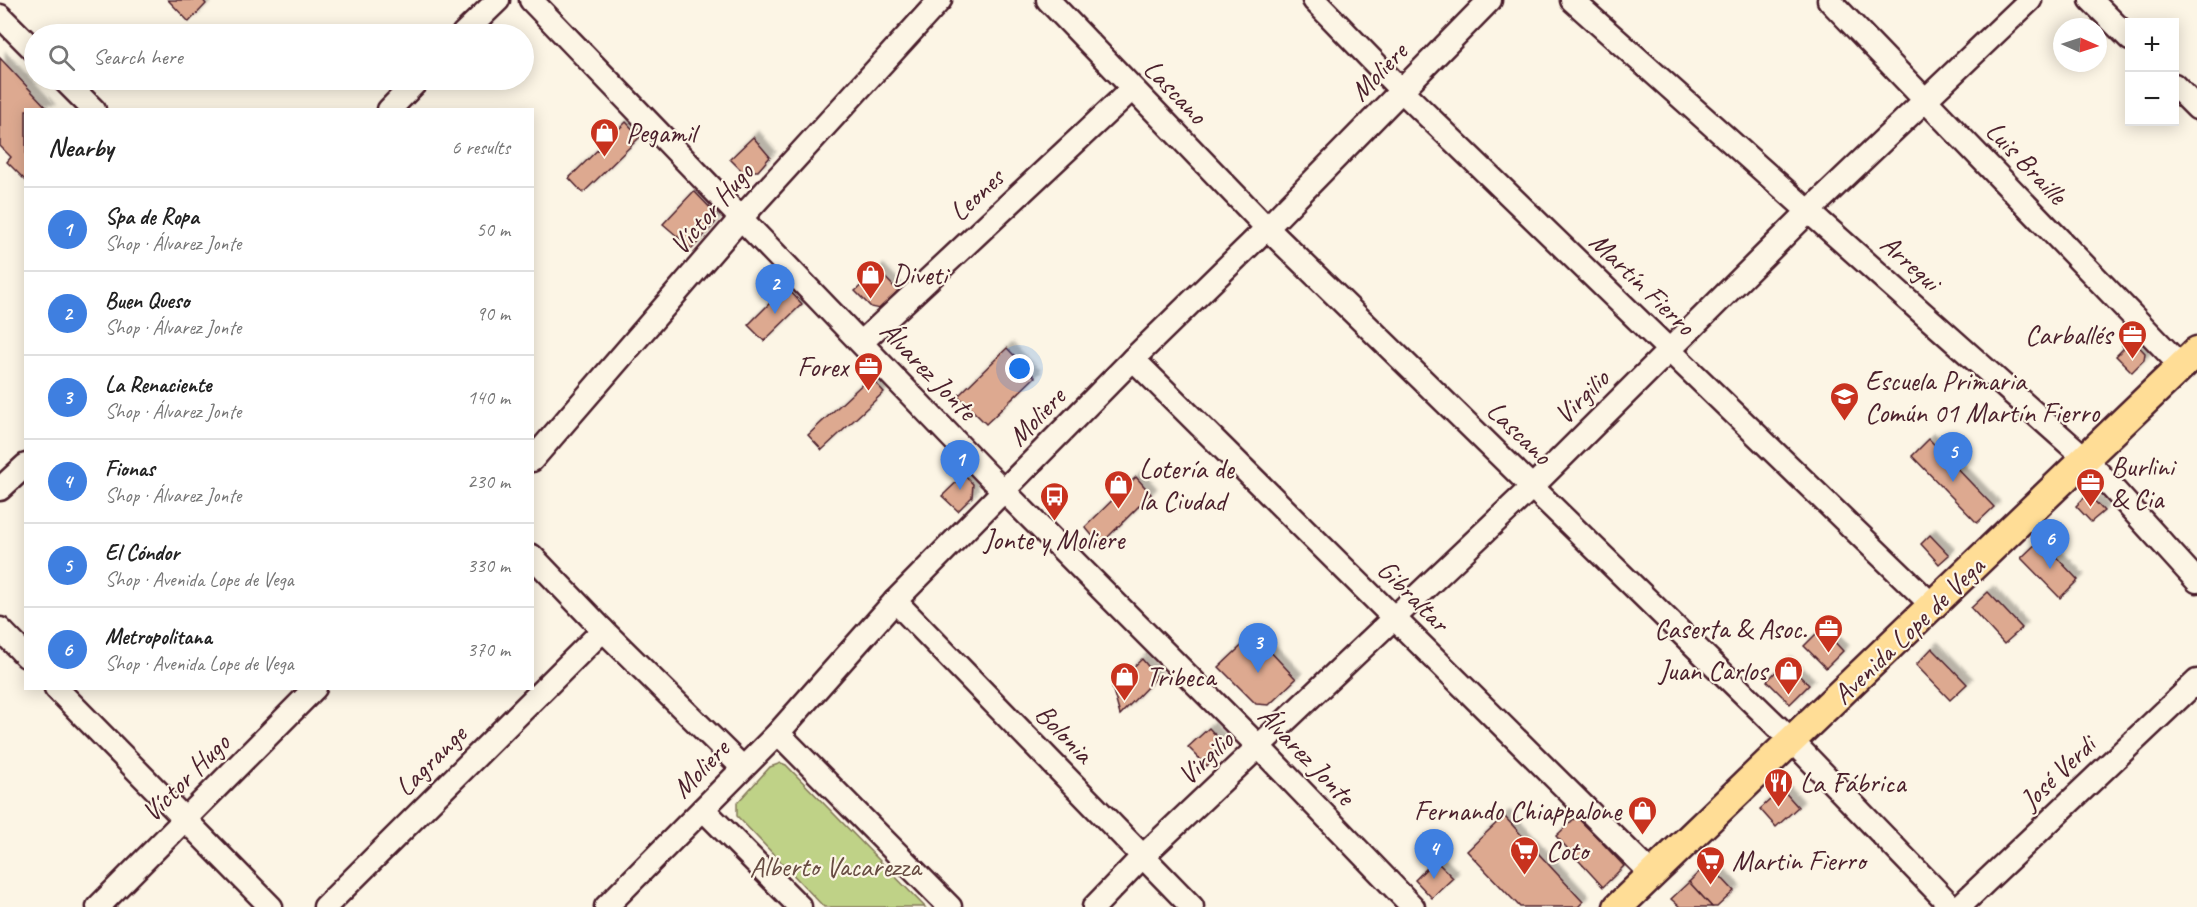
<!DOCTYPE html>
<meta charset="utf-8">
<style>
body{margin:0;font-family:Caveat,sans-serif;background:#f2f2f2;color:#222}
.controls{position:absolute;right:18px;top:18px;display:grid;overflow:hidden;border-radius:0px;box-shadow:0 3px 15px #0003}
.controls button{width:54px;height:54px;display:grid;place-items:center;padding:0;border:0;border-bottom:2px solid #e0e0e0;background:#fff;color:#222;font:30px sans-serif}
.compass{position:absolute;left:2053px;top:18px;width:54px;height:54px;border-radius:50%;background:#fff;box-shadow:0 3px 15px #0003;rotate:93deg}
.you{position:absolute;left:1020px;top:369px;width:21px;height:21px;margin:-15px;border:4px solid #fff;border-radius:50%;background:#1a73e8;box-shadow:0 0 0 9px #1a73e833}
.badge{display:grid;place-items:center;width:39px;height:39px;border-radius:50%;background:#c8321e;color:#fff;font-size:20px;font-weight:700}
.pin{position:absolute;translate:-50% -50px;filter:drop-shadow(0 2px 3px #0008)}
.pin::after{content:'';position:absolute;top:32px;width:21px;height:18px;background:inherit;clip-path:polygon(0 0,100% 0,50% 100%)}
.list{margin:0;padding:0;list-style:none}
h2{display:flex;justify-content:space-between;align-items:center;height:78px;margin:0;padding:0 24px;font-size:26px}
h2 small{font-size:20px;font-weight:400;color:#767676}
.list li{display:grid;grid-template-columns:39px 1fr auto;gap:18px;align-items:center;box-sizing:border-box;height:84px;padding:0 24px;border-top:2px solid #e0e0e0}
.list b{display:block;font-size:22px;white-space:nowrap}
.list p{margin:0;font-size:20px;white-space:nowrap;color:#767676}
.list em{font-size:20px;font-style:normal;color:#767676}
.icon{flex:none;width:33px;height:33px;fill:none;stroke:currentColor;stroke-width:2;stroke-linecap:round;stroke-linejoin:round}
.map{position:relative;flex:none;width:2197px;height:907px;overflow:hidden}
.search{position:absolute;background:#fff;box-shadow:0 3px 15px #0003;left:24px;top:24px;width:510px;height:66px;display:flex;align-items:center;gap:15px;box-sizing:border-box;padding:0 21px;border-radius:33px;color:#767676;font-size:22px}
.panel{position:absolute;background:#fff;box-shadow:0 3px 15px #0003;left:24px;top:108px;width:510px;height:582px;border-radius:0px}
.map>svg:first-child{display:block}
.green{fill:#bfd287;stroke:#847859;stroke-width:1.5}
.building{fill:#dda990;stroke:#4a1f2b;stroke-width:1.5;filter:url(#shadow)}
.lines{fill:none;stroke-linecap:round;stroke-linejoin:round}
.minor-casing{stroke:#4a1f2b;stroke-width:27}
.major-casing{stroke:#4a1f2b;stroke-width:33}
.minor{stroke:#fcf5e5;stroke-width:22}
.major{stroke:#ffdd96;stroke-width:28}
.labels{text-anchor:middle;stroke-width:4.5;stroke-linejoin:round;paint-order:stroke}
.street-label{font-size:28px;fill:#4a1f2b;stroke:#fcf5e5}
.poi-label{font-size:28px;fill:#4a1f2b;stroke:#fcf5e5;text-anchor:start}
.park-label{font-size:28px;fill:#674c42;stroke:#fcf5e5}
</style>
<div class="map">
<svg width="2197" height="907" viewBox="0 0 2197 907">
<defs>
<filter id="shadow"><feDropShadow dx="5.5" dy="-5.5" stdDeviation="1.5" flood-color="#0004"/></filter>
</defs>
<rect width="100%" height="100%" fill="#fcf5e5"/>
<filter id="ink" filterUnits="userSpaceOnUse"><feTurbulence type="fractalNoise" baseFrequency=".0167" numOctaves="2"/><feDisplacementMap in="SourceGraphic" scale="12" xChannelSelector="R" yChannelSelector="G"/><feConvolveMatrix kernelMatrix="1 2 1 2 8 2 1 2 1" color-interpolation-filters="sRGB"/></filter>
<g filter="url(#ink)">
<path class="green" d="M781,763L786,765L925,907H824L737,816V803L770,767Z"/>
<g class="building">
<path d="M168,0H203L206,4L189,22Z"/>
<path d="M0,58L49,110H26V181L7,162L11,157L0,146Z"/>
<path d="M626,122L640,137L583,193L569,178Z"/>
<path d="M753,137L770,157L758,171H742L730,159Z"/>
<path d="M694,191L716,214L715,223L692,249L663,224Z"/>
<path d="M878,270L898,291L880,309L871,307L855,291Z"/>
<path d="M786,287L802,304L764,341L748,325Z"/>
<path d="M2130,337L2145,353L2144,360L2132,372L2116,356L2124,348L2122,345Z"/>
<path d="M1007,348L1035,377L986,424L958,396Z"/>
<path d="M870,377L884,392L822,450L808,435Z"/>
<path d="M1929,439L1994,507L1977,523L1912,456Z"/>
<path d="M964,475L973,484L972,497L958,511L942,496Z"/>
<path d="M1136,477L1151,494L1100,545L1085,527Z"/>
<path d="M2088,494L2104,511L2091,522L2076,506Z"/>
<path d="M1930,535L1949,555L1939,564L1921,544Z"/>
<path d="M2040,540L2078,580L2060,598L2021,558Z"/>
<path d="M1988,592L2022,628L2004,644L1971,608Z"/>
<path d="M1822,628L1843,651L1826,668L1804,646Z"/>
<path d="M1254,634L1296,679L1269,705L1256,704L1219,667Z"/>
<path d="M1932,648L1967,684L1950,700L1916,665Z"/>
<path d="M1142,659L1157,677L1120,715L1112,687Z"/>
<path d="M1785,662L1809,685L1790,704L1767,681Z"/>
<path d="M1209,728L1222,742L1221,752L1207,766L1188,747Z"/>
<path d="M1782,789L1798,807L1776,827L1760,809Z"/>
<path d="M1504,816L1583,902L1578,907H1520L1467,851Z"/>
<path d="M1577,816L1624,866L1603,887L1556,836Z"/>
<path d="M1435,860L1453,878L1432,898L1415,880Z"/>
<path d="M1708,863L1734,891L1717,907H1712L1689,882Z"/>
<path d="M1689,882L1712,907H1680L1671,899Z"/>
</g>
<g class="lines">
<defs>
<g id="minor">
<path d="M531,0L985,472L1259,747L1413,907"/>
<path d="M1048,0L1267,228L1792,741L1952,907"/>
<path d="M1314,0L1401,90L1933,606"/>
<path d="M1572,0L2086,459L2197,581"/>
<path d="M1829,0L2181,366"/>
<path d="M2091,0L2130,39"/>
<path d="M0,16L34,50"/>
<path d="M463,34L498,0"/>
<path d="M64,80L94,110"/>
<path d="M2174,85L2197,108"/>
<path d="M389,110L418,80"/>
<path d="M862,342L1132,89"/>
<path d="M1133,359L1652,874"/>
<path d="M532,460L741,218L940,0"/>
<path d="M0,489L26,465"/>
<path d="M532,556L603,630L742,767"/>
<path d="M895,601L1192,907"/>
<path d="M0,629L26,656"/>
<path d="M56,688L271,907"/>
<path d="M778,733L950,907"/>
<path d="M703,809L800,907"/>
<path d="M98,907L315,688"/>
<path d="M325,907L603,630"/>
<path d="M606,907L778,733L895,601L1133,359L1267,228L1490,0"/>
<path d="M1094,907L1142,857L1533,486L1809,211L2030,0"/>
<path d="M1959,907L2197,681"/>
</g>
<path id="major" d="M1618,907L2197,351"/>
</defs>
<use href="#minor" class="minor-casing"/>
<use href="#major" class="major-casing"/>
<use href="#minor" class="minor"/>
<use href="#major" class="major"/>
</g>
</g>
<defs>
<symbol id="shop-pin" viewBox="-11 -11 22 30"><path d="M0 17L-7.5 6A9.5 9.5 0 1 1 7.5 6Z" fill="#c8321e" stroke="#fcf5e5"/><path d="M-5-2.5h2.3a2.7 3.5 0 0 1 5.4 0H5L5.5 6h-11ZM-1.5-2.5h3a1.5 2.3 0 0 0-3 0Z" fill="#fff"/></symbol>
<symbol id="office-pin" viewBox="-11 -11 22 30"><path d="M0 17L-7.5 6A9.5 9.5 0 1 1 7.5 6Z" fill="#c8321e" stroke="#fcf5e5"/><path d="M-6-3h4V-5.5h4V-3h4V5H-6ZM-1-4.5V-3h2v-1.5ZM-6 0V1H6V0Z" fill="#fff"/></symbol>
<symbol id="school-pin" viewBox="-11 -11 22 30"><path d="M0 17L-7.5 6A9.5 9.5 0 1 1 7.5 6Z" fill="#c8321e" stroke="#fcf5e5"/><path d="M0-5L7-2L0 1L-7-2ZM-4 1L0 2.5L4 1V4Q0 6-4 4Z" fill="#fff"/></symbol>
<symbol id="bus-pin" viewBox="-11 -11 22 30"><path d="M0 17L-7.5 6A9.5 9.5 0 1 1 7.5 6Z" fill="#c8321e" stroke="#fcf5e5"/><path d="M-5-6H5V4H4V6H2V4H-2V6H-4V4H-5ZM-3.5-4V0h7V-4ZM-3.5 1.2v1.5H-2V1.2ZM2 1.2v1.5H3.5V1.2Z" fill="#fff"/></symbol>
<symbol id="restaurant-pin" viewBox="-11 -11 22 30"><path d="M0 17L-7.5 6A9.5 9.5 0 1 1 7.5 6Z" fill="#c8321e" stroke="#fcf5e5"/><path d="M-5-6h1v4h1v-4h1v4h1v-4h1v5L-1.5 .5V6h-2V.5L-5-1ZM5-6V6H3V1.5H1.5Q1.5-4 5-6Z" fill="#fff"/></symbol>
<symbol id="supermarket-pin" viewBox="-11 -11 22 30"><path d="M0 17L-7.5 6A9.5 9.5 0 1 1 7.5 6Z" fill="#c8321e" stroke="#fcf5e5"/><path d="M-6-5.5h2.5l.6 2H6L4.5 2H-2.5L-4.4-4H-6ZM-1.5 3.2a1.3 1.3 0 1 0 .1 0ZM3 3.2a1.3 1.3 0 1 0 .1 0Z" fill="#fff"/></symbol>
</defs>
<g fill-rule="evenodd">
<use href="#shop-pin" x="588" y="116" width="33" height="45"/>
<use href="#shop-pin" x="854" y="258" width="33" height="45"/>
<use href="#office-pin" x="2116" y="318" width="33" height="45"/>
<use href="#office-pin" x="852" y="350" width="33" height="45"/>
<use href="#school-pin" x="1828" y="380" width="33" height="45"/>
<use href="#office-pin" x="2074" y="466" width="33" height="45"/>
<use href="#shop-pin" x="1102" y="468" width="33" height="45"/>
<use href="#bus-pin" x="1038" y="480" width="33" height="45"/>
<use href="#office-pin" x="1812" y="612" width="33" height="45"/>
<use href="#shop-pin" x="1772" y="654" width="33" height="45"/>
<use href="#shop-pin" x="1108" y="660" width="33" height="45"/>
<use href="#restaurant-pin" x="1762" y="766" width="33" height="45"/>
<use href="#shop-pin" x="1626" y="794" width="33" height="45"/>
<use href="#supermarket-pin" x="1508" y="834" width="33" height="45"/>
<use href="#supermarket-pin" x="1694" y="844" width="33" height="45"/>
</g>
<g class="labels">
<g class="street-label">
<text transform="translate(1378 71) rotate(-46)" y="10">Moliere</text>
<text transform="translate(1176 91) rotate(46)" y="10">Lascano</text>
<text transform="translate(2027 162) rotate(46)" y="10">Luis Braille</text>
<text transform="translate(976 194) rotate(-43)" y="10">Leones</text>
<text transform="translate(711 208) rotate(-49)" y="10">Víctor Hugo</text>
<text transform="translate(1911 262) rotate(42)" y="10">Arregui</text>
<text transform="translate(1643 283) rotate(44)" y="10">Martín Fierro</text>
<text transform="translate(929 370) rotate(46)" y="10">Álvarez Jonte</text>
<text transform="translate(1581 396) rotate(-45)" y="10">Virgilio</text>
<text transform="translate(1036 416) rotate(-46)" y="10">Moliere</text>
<text transform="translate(1520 432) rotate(44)" y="10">Lascano</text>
<text transform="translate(1414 595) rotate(45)" y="10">Gibraltar</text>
<text transform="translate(1908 630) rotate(-44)" y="10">Avenida Lope de Vega</text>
<text transform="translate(1065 733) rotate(46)" y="10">Bolonia</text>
<text transform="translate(1307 755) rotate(46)" y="10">Álvarez Jonte</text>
<text transform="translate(1205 757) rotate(-43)" y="10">Virgilio</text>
<text transform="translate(430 760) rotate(-45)" y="10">Lagrange</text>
<text transform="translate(700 768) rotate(-46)" y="10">Moliere</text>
<text transform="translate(2057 772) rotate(-44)" y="10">José Verdi</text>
<text transform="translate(185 777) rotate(-45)" y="10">Víctor Hugo</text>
</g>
<g class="poi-label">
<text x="626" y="142">Pegamil</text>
<text x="892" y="284">Diveti</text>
<text x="2112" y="344" text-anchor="end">Carballés</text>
<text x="848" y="376" text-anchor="end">Forex</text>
<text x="1865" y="390">Escuela Primaria<tspan x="1865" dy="32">Común 01 Martín Fierro</tspan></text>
<text x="2111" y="476">Burlini<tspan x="2111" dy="32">&amp; Cia</tspan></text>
<text x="1139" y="478">Lotería de<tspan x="1139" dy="32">la Ciudad</tspan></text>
<text x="1054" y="549" text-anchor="middle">Jonte y Moliere</text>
<text x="1807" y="638" text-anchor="end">Caserta &amp; Asoc.</text>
<text x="1767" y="680" text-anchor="end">Juan Carlos</text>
<text x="1146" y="686">Tribeca</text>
<text x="1800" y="792">La Fábrica</text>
<text x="1621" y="820" text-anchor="end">Fernando Chiappalone</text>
<text x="1546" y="860">Coto</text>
<text x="1732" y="870">Martin Fierro</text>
</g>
<g class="park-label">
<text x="835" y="876">Alberto Vacarezza</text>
</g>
</g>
</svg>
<div class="controls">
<button>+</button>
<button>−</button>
</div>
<svg class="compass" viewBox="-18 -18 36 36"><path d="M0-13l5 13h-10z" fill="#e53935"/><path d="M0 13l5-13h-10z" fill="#767676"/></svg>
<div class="you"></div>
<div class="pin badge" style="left:960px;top:490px;background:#3f7fe0">1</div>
<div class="pin badge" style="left:775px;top:314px;background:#3f7fe0">2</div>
<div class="pin badge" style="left:1258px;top:673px;background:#3f7fe0">3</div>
<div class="pin badge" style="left:1434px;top:879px;background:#3f7fe0">4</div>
<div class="pin badge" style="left:1953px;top:482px;background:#3f7fe0">5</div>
<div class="pin badge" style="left:2050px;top:569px;background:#3f7fe0">6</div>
<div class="search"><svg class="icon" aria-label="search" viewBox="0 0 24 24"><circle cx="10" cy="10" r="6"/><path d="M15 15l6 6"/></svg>Search here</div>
<section class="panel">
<h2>Nearby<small>6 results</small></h2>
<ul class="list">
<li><span class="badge" style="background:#3f7fe0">1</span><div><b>Spa de Ropa</b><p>Shop · Álvarez Jonte</p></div><em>50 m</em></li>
<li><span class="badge" style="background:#3f7fe0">2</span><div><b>Buen Queso</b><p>Shop · Álvarez Jonte</p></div><em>90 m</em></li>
<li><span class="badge" style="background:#3f7fe0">3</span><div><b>La Renaciente</b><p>Shop · Álvarez Jonte</p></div><em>140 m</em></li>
<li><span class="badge" style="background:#3f7fe0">4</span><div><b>Fionas</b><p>Shop · Álvarez Jonte</p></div><em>230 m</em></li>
<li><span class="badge" style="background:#3f7fe0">5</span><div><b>El Cóndor</b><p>Shop · Avenida Lope de Vega</p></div><em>330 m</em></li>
<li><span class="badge" style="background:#3f7fe0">6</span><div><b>Metropolitana</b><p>Shop · Avenida Lope de Vega</p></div><em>370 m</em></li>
</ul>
</section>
</div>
